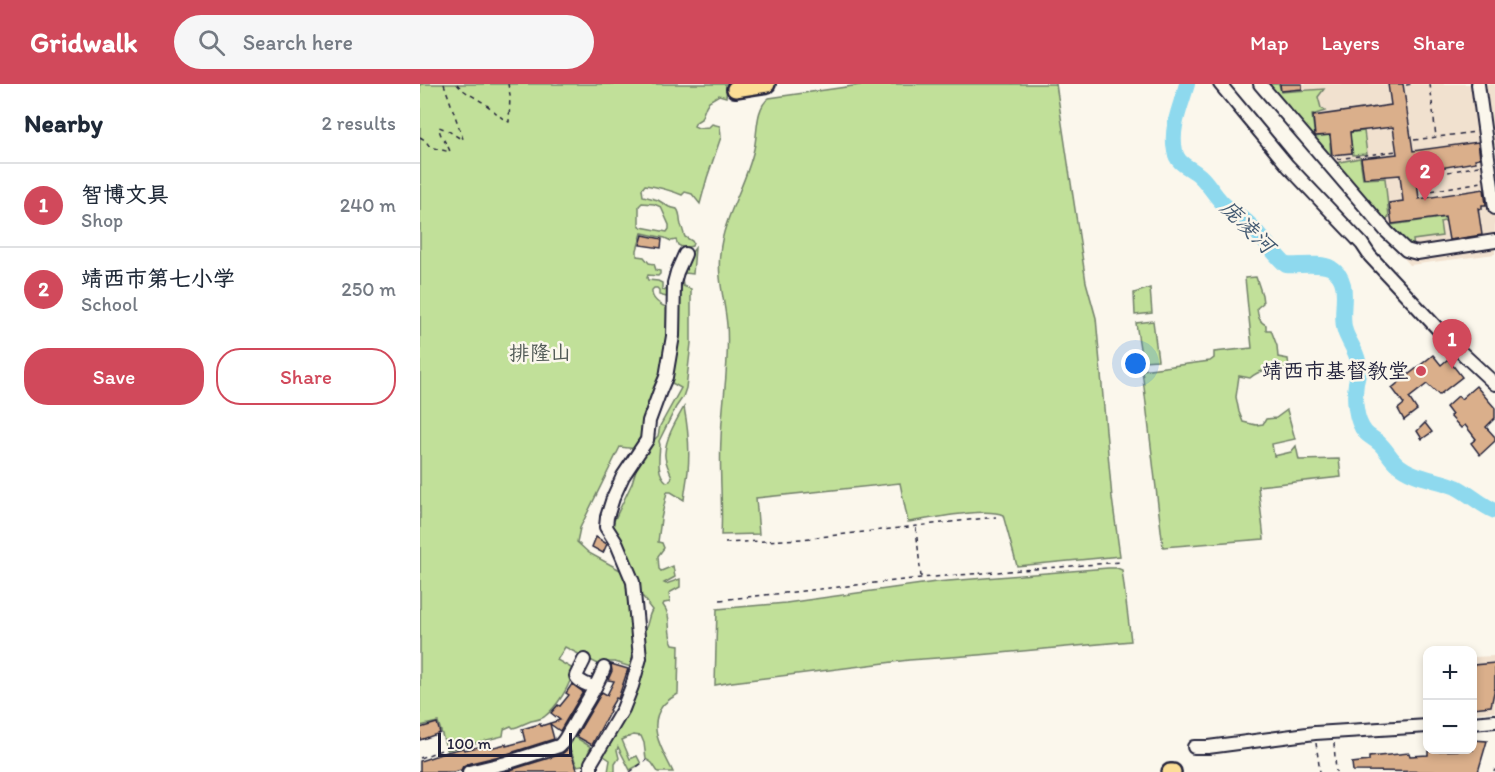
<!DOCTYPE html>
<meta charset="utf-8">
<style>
body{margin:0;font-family:Itim,"LXGW WenKai TC",sans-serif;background:#f6f6f7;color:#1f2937}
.controls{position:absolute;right:18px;bottom:18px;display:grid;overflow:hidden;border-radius:12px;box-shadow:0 3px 9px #0003}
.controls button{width:54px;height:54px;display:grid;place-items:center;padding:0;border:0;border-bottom:2px solid #e0e1e3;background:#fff;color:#1f2937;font:30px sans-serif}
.scale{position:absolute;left:18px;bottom:15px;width:134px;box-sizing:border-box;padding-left:6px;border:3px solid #22223b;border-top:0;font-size:16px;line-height:21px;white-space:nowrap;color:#22223b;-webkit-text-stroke:4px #fbf7ec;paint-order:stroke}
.you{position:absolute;left:716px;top:280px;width:21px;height:21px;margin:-15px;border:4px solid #fff;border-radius:50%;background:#1a73e8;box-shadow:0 0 0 9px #1a73e833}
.badge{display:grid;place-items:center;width:39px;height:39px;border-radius:50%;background:#d1495b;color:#fff;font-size:20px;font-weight:700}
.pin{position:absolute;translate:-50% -50px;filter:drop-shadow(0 2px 3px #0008)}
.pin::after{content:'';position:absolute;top:32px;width:21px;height:18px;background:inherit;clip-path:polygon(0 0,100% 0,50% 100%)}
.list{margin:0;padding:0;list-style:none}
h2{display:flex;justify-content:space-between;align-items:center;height:78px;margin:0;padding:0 24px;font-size:26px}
h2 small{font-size:20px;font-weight:400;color:#747a83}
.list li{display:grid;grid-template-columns:39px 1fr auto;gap:18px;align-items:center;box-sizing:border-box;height:84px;padding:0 24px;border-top:2px solid #e0e1e3}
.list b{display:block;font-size:22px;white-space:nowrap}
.list p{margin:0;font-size:20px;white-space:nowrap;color:#747a83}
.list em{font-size:20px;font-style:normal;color:#747a83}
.actions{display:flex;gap:12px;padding:18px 24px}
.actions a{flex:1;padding:14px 0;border:2px solid #d1495b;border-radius:24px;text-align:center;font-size:21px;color:#d1495b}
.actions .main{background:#d1495b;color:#fff}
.icon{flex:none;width:33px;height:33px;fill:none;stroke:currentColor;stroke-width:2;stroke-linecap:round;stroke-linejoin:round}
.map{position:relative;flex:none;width:1075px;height:688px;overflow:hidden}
header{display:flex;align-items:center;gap:36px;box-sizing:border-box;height:84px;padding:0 30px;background:#d1495b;color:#fff}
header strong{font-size:28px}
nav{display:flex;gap:33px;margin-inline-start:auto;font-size:21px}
.search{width:420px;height:54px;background:#f6f6f7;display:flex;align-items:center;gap:15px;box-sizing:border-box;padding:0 21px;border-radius:33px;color:#747a83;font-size:22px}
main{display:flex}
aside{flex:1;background:#fff}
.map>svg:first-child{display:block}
.built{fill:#f1e1cf}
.green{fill:#c1e099;stroke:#72816a;stroke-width:1.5;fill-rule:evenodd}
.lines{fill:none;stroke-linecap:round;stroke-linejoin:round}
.river{stroke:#8ed9ee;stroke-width:16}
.building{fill:#daaf8b;stroke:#22223b;stroke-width:1.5}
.minor-casing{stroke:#22223b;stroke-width:16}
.major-casing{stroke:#22223b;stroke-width:20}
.path{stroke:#22223b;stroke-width:1.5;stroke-dasharray:4.5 4.5;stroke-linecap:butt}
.minor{stroke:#fbf7ec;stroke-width:12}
.major{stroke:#fcde96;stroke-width:15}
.poi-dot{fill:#d1495b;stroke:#fbf7ec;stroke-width:2}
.labels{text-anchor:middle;stroke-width:5;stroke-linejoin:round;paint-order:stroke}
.park-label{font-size:21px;fill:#525b57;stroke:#fbf7ec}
.poi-label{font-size:21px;fill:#22223b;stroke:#fbf7ec;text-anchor:end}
.water-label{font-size:22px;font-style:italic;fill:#425971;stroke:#fbf7ec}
</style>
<header>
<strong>Gridwalk</strong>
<div class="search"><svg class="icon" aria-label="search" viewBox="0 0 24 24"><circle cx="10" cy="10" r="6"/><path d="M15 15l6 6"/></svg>Search here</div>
<nav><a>Map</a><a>Layers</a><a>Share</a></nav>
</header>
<main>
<aside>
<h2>Nearby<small>2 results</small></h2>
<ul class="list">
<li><span class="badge">1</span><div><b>智博文具</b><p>Shop</p></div><em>240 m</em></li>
<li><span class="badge">2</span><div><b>靖西市第七小学</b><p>School</p></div><em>250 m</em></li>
</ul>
<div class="actions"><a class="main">Save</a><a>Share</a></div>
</aside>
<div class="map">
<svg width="1075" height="688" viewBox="0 0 1075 688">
<rect width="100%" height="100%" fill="#fbf7ec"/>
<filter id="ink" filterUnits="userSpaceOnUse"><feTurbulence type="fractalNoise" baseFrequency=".0167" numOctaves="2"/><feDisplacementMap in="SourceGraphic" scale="12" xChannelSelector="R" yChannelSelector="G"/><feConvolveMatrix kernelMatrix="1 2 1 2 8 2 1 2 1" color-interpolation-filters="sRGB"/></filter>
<g filter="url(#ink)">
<g class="built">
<path d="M832,0H1075V170L990,181Z"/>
<path d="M1075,572V628L1053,629L1052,573Z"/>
</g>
<g class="green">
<path d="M0,0H307L306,13L299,11L289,17L286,22L281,35L276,38L274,42L278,44L289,43L292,40L300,42L301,53L287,94L280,120L272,110L265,108L262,111C250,106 238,103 225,101L222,105L223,112L238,116L249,123L257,125C261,130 259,135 261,141C263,145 263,148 265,153L272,157L273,159L272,162L264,164L258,161L256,156L251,157L245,154L222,149L217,166V172L224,173L229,179L234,180L236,186L240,187V190L238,192L228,191L227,194L228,196L238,197L242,199V205L244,206L252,201L250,214L239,211V206L237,204H234L232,206C231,215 240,221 248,224L252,238L241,290L222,340V354L217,365L200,363L160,444L157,458L169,469L202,487L207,491L213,518L214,584L195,578H188L185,581H180L145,563L137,576L153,585C152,600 136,624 124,633C119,636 116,636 111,637C105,639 99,643 93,644L91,642L84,645L83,652L27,666L18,638L0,642ZM222,119L234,120L241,123L249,141V145L247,148L221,143L219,140V122Z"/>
<path d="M447,0H636L666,198L676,234L692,414L700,472L597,482L583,431C566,423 509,435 488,438L480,399L336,414L339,450L301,451C303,419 299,387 301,355C302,318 310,278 307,241C305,217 297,194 300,169C303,134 327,99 334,65C338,49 335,24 349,14Z"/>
<path d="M843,0H859L861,8L904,5L898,13L901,24L905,27L892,31L895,53L944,47L947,70L933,71L931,57L910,59L911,73L908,74Z"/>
<path d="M940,74L943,95L965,94L969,133L966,136L965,140L915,79Z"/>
<path d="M1028,133V136L1020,138L1022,152L993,156L994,164H989L971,144V141Z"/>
<path d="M275,164L273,190L265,189L262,193L263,202L271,205V259L266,304L263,313L256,323L239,357L240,361C239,373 236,390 247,398L250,397L252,393C249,385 244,377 245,369C246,353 256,337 264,323C268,344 270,366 268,387C267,396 265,406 264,416L251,408H247L241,435L238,458L242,459L244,464L238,472L239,485L241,487L253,482L255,493L244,499L246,500L260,495V503L249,509L250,518L244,519L243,521C253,533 246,548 253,560L259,561L258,610C252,613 248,616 243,621C226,643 243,667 253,688H238L232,679L226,675L224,659L221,652L213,651L202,656L210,675L217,672L221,680L210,686L198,663L197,666L199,674L195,680V688H188L190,676L181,670L199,639L223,548C229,542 227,534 232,526L228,521V519L223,513H217L200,453L192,445L194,437L212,399L220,372L231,354L235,355L238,352L240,342L261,304L252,299L249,301L257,202L272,168Z"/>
<path d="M836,193L842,211L843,219L837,224C838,231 838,237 846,241V246H851L857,262L858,273L868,275L869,284C854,285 841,284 830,294L819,292L816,313L819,328L823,338L836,341L843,340L846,335L856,334L867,326L875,355L852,360L854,372L871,368L876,362L879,376L919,375L921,393L838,402L844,455L743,463L722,286L790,277L794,274V268L832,264L825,194Z"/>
<path d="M730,204L732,229L715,231L714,209Z"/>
<path d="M733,237L738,276L722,277L716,239Z"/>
<path d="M688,484H697L702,486L711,557L559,571L489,576L312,598L295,601L297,525L366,519L516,498Z"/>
<path d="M152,651L171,663L168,669L167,680L157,682L149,662Z"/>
</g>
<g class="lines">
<path class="river" d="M767,0C761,22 750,44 755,67C757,81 771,83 780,92C790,101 796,115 807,123C814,129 822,133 829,140C842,153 852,168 866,181C878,182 901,178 911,184C934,198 918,226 925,247C928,257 936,266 938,277C940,284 938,292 936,299C934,314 935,336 945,348C949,353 955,355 959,359C966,365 970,374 977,380C993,394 1017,395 1036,403C1050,410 1061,421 1075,427"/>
</g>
<g class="building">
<path d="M860,0H882V5L861,7Z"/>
<path d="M968,0H983L993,67L1058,58L1060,74L1055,75L1056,78L996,88L999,115L1064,105L1066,121H1062V125L1058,124L1062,151L1029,156L1025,133L972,140L969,119L983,117L980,91L944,94L941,74L977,70L973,43L930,48L932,69L912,71L910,51L895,52L893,32L971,21Z"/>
<path d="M223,151L242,155L241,164L220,161Z"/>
<path d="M1013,271L1021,281L1028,275L1042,293L1019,311L1007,300L989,314L997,326L984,336L978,325L984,320L972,304Z"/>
<path d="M1056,302L1075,324V334L1066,343L1075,353V357L1060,371L1051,359L1056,355L1045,341L1041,344L1030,332L1032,331L1026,323L1038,312L1041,315Z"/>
<path d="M1005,339L1012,348L1002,355L997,347Z"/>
<path d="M176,453L187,460L183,469L172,463Z"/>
<path d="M1075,579V604L1071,622L1053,624V581Z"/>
<path d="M191,580L208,585L198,615L196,614L189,626L190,627L172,661L156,652L182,608L187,611L194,597L188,596L192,587Z"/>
<path d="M152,600L163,608L140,647L130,640L134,655L84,671L47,680L43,682L41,686L33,688H0V677L27,668L43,664L44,666L68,661L70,664L86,660V662L105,657L102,645L120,640L121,642L140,636L131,629L138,621L140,622L149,611L146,609Z"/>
<path d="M17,639L20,649L0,656V644Z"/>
<path d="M1053,656L1067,657L1058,688L933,687L932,679L949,677V673L989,669L990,672L1008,671V667L1053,666Z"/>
<path d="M149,664L158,688H84L142,670Z"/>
</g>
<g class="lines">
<defs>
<g id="minor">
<path d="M800,0L868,82L942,160L950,172L1030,258L1075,300"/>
<path d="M840,0L967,148L986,166L997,169L1075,157"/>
<path d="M1058,0L1075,124"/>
<path d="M164,576L156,592C159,598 169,602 175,603"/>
<path d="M1052,639L1075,637"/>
<path d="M774,663H788L895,649L1008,642"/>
<path d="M49,688L86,679L139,662C146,656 147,650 152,643C163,623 176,605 184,584"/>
<path d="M171,688V679L203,625L212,602L220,574L213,498L197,460L186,443L187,433L193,414L203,392L227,356L229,337L240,307L246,293L253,252L254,199L257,188L265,170"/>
</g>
<g id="major">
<path d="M315,5L347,0"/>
<path d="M750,688H753"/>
</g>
</defs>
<use href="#minor" class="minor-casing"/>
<use href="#major" class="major-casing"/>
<g class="path">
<path d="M37,0C44,9 56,13 65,20C74,26 80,34 89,38L90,11L88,0"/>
<path d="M1010,0L1016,53"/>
<path d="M986,1L992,0"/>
<path d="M0,53L5,56L10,63L30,68C28,59 19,53 19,43L27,46L41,55H43L24,0"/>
<path d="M994,56L1055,48"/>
<path d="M917,75L976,67"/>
<path d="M1059,82L1002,93L1004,108L1062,98"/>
<path d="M496,444L501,493"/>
<path d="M305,459L382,455L576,433"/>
<path d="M300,516L501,494L702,478"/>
<path d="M896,659L900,688"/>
<path d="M914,659L916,688"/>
<path d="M0,674L24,665"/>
<path d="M210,688L226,676"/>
<path d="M1074,688L1075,685"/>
</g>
<use href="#minor" class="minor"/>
<use href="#major" class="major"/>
</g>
</g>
<circle class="poi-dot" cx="1001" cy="287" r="6"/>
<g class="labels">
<g class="park-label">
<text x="120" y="276">排隆山</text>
</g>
<g class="poi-label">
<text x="989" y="294">靖西市基督教堂</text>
</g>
<g class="water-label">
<text transform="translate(828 142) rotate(44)" y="8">庞凌河</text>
</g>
</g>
</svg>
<div class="controls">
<button>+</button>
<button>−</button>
</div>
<div class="scale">100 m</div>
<div class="you"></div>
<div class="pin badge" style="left:1032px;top:285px">1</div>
<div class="pin badge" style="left:1005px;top:117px">2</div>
</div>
</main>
